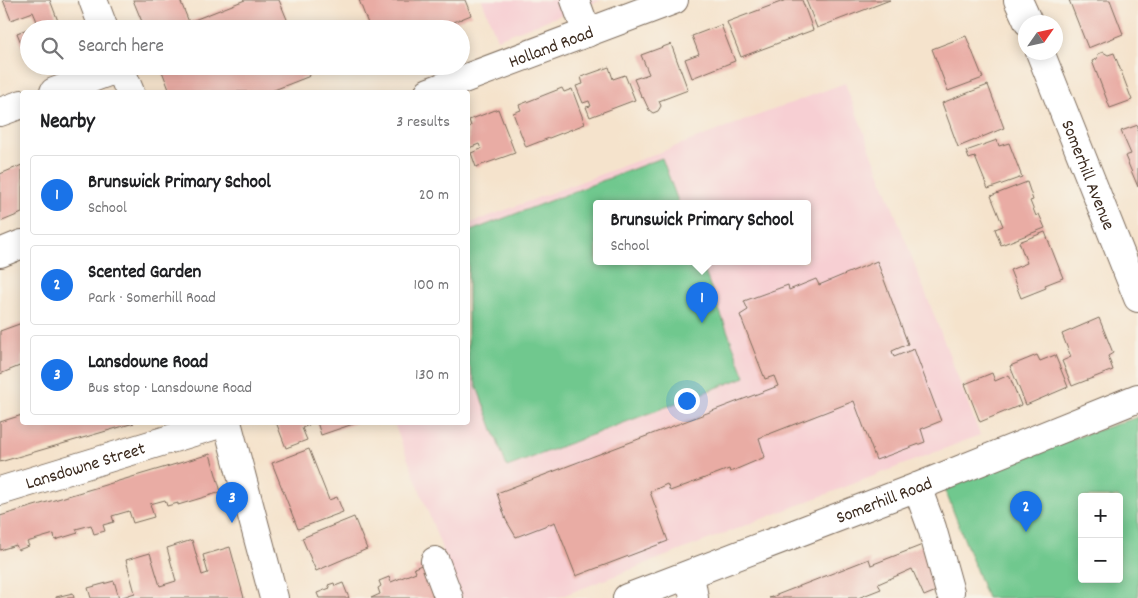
<!DOCTYPE html>
<meta charset="utf-8">
<style>
body{margin:0;font-family:Dekko,sans-serif;background:#f2f2f2;color:#202124}
.controls{position:absolute;right:15px;bottom:15px;display:grid;overflow:hidden;border-radius:5px;box-shadow:0 2px 12px #0003}
.controls button{width:45px;height:45px;display:grid;place-items:center;padding:0;border:0;border-bottom:1px solid #e0e0e0;background:#fff;color:#202124;font:25px sans-serif}
.compass{position:absolute;left:1018px;top:15px;width:45px;height:45px;border-radius:50%;background:#fff;box-shadow:0 2px 12px #0003;rotate:56deg}
.you{position:absolute;left:686px;top:400px;width:18px;height:18px;margin:-12px;border:4px solid #fff;border-radius:50%;background:#1a73e8;box-shadow:0 0 0 8px #1a73e833}
.badge{display:grid;place-items:center;width:32px;height:32px;border-radius:50%;background:#1a73e8;color:#fff;font-size:16px;font-weight:700}
.pin{position:absolute;translate:-50% -41px;filter:drop-shadow(0 1px 2px #0008)}
.pin::after{content:'';position:absolute;top:26px;width:18px;height:15px;background:inherit;clip-path:polygon(0 0,100% 0,50% 100%)}
.popup{position:absolute;left:593px;top:200px;width:218px;height:65px;box-sizing:border-box;display:grid;place-content:center;border-radius:5px;background:#fff;filter:drop-shadow(0 1px 4px #0005);font-size:16px;white-space:nowrap;color:#757577}
.popup b{font-size:19px;color:#202124}
.popup::after{content:'';position:absolute;left:50%;top:100%;margin-left:-10px;border:10px solid transparent;border-top-color:#fff}
.list{margin:0;padding:0;list-style:none}
h2{display:flex;justify-content:space-between;align-items:center;height:65px;margin:0;padding:0 20px;font-size:21px}
h2 small{font-size:16px;font-weight:400;color:#757577}
.list li{display:grid;grid-template-columns:32px 1fr auto;gap:15px;align-items:center;box-sizing:border-box;height:80px;margin:0 10px 10px;padding:0 10px;border:1px solid #e0e0e0;border-radius:5px}
.list b{display:block;font-size:19px;white-space:nowrap}
.list p{margin:0;font-size:16px;white-space:nowrap;color:#757577}
.list em{font-size:16px;font-style:normal;color:#757577}
.icon{flex:none;width:28px;height:28px;fill:none;stroke:currentColor;stroke-width:2;stroke-linecap:round;stroke-linejoin:round}
.map{position:relative;flex:none;width:1138px;height:598px;overflow:hidden}
.search{position:absolute;background:#fff;box-shadow:0 2px 12px #0003;left:20px;top:20px;width:450px;height:55px;display:flex;align-items:center;gap:12px;box-sizing:border-box;padding:0 18px;border-radius:28px;color:#757577;font-size:19px}
.panel{position:absolute;background:#fff;box-shadow:0 2px 12px #0003;left:20px;top:90px;width:450px;height:335px;border-radius:5px}
.map>svg:first-child{display:block}
.built{fill:#f7cfd3;fill-rule:evenodd}
.green{fill:#6fc88e;stroke:#557956;fill-rule:evenodd}
.building{fill:#e9aca4}
.lines{fill:none;stroke-linecap:round;stroke-linejoin:round}
.minor-casing{stroke:#7c6b5b;stroke-width:30}
.minor{stroke:#fff;stroke-width:28}
.labels{text-anchor:middle;stroke-width:4;stroke-linejoin:round;paint-order:stroke}
.street-label{font-size:18px;fill:#3b2a1e;stroke:#f7f3e8}
</style>
<div class="map">
<svg width="1138" height="598" viewBox="0 0 1138 598">
<rect width="100%" height="100%" fill="#f7f3e8"/>
<filter id="ink" filterUnits="userSpaceOnUse"><feTurbulence type="fractalNoise" baseFrequency=".02" numOctaves="2"/><feDisplacementMap in="SourceGraphic" scale="10" xChannelSelector="R" yChannelSelector="G"/><feConvolveMatrix kernelMatrix="1 2 1 2 8 2 1 2 1" color-interpolation-filters="sRGB"/></filter>
<filter id="wash" filterUnits="userSpaceOnUse"><feTurbulence type="fractalNoise" baseFrequency=".0096" numOctaves="4" result="noise"/><feDisplacementMap in="SourceGraphic" scale="20" xChannelSelector="R" yChannelSelector="G"/><feGaussianBlur stdDeviation="1.12" result="paint"/><feColorMatrix in="noise" values="0 0 0 0 0 0 0 0 0 0 0 0 0 0 0 0 0 1.4 0 .05"/><feComposite in="paint" operator="in"/></filter>
<g filter="url(#wash)">
<rect width="100%" height="100%" fill="#f5e3cc"/>
<g class="built">
<path d="M482,0H601L497,39Z"/>
<path d="M845,83L980,435L557,598H461L394,423L468,422V224ZM597,204H807V262H597Z"/>
</g>
<g class="green">
<path d="M662,158L679,204H597V262H701L745,377L507,467L468,363V232Z"/>
<path d="M1138,417V598H987L942,482ZM1082,497H1119V579H1082Z"/>
</g>
<g id="blocks">
<g class="building">
<path d="M3,0H50L61,29H29V63L17,33L38,25L36,19L33,12L11,20Z"/>
<path d="M133,0H180L189,22L245,0H279L291,29H145Z"/>
<path d="M359,0H465L471,15L437,29H370Z"/>
<path d="M786,0H802L813,30L741,57L727,22Z"/>
<path d="M806,0H890L817,28Z"/>
<path d="M1069,0H1110L1123,34L1088,48Z"/>
<path d="M721,25L735,61L692,78L685,59L699,54L692,36Z"/>
<path d="M966,36L983,78L948,91L932,49Z"/>
<path d="M671,44L688,90L659,101L661,106L658,111L653,113L649,110L643,97L642,98L634,79L649,74L641,55Z"/>
<path d="M1103,52L1108,55L1114,53L1132,100L1110,108L1092,61L1097,59L1098,54Z"/>
<path d="M160,66H306L310,76L269,92H170Z"/>
<path d="M609,67L613,79L625,75L635,100L590,117L586,107L591,106L589,101L583,103L576,86L583,84L581,77Z"/>
<path d="M988,85L1004,128L958,147L942,103Z"/>
<path d="M562,88L564,92L572,89L585,124L526,147L513,113L521,110L519,105Z"/>
<path d="M498,109L515,153L476,167L471,153L481,149L479,144L469,148L468,127L471,126L469,120Z"/>
<path d="M1138,125V187L1125,156L1131,154L1121,131Z"/>
<path d="M997,140L999,146L1009,143L1022,177L988,189L975,157L969,159L966,151Z"/>
<path d="M22,165V213L0,222V174Z"/>
<path d="M1027,182L1033,200L1030,201L1036,216L1039,214L1045,228L1001,245L995,229L1003,226L991,196Z"/>
<path d="M1045,232L1063,278L1045,285L1046,288L1021,298L1010,270L1027,263L1019,242Z"/>
<path d="M877,261L908,344L892,351L894,357L914,349L941,421L921,429L925,442L876,460L854,401L759,438L765,457L730,472L729,469L670,491L667,484L650,492L668,541L576,576L555,522L516,537L506,520L497,493L778,386L774,376L765,379L740,315L748,310L744,301L788,285L789,290L816,279L819,285Z"/>
<path d="M1099,318L1113,353L1108,356L1113,370L1072,386L1062,361L1071,357L1062,334Z"/>
<path d="M22,323V365L0,374V331Z"/>
<path d="M1037,355L1040,361L1055,355L1068,387L1026,405L1010,366Z"/>
<path d="M992,373L995,381L1009,375L1021,405L980,422L965,384Z"/>
<path d="M22,415V422L134,423L0,462V422Z"/>
<path d="M276,422H308L309,425L302,428L307,440L286,448Z"/>
<path d="M317,422H356V423L321,435Z"/>
<path d="M309,449L329,500L337,497L343,512L298,529L272,463Z"/>
<path d="M210,454L221,492L178,505V503L167,506L165,500L150,504L154,517L133,523L129,511L112,516L114,522L103,525L105,531L94,534L91,525L76,529L78,533L55,540L54,534L27,542L29,546L18,550L16,545L0,550V516Z"/>
<path d="M354,517L367,549L316,571L302,538Z"/>
<path d="M192,540L202,575L208,573L203,555L230,547L244,598H119L135,593L126,560L150,553L160,586L176,581L167,548Z"/>
<path d="M925,544L941,589L924,596L912,569L878,584L881,589L858,598H769L869,559L871,565Z"/>
<path d="M424,564L444,598H371L380,594L378,588L381,586L379,581L389,577L391,582L416,572L414,568Z"/>
<path d="M114,581L119,598H91L88,588Z"/>
<path d="M334,583L335,586L343,583L349,598H319L317,593L330,588L328,585Z"/>
<path d="M73,593L74,598H56V597Z"/>
</g>
</g>
</g>
<g filter="url(#ink)">
<use href="#blocks" fill-opacity="0" stroke="#7c6b5b" stroke-width="1"/>
<g class="lines">
<defs>
<g id="minor">
<path d="M93,0L104,29"/>
<path d="M575,0L587,33"/>
<path d="M1018,0L1028,22"/>
<path id="s1" d="M1040,52L1138,298"/>
<path d="M119,66L130,92"/>
<path d="M54,92L119,68"/>
<path id="s2" d="M429,92L674,0"/>
<path d="M0,112L22,104"/>
<path d="M0,253L22,244"/>
<path d="M227,422L274,598"/>
<path d="M917,487L932,528L950,592"/>
<path id="s3" d="M0,491L226,422"/>
<path d="M435,561L449,598"/>
<path d="M690,575L694,598"/>
<path id="s4" d="M627,598L917,487L1138,398"/>
</g>
</defs>
<use href="#minor" class="minor-casing"/>
<use href="#minor" class="minor"/>
</g>
</g>
<g class="labels">
<g class="street-label">
<text dy="6" stroke="none"><textPath href="#s2" startOffset="130">Holland Road</textPath></text>
<text dy="6" stroke="none"><textPath href="#s1" startOffset="132">Somerhill Avenue</textPath></text>
<text dy="6" stroke="none"><textPath href="#s3" startOffset="89">Lansdowne Street</textPath></text>
<text dy="6" stroke="none"><textPath href="#s4" startOffset="275">Somerhill Road</textPath></text>
</g>
</g>
</svg>
<div class="controls">
<button>+</button>
<button>−</button>
</div>
<svg class="compass" viewBox="-18 -18 36 36"><path d="M0-13l5 13h-10z" fill="#e53935"/><path d="M0 13l5-13h-10z" fill="#757577"/></svg>
<div class="you"></div>
<div class="pin badge" style="left:702px;top:323px">1</div>
<div class="popup"><b>Brunswick Primary School</b>School</div>
<div class="pin badge" style="left:1026px;top:532px">2</div>
<div class="pin badge" style="left:232px;top:523px">3</div>
<div class="search"><svg class="icon" aria-label="search" viewBox="0 0 24 24"><circle cx="10" cy="10" r="6"/><path d="M15 15l6 6"/></svg>Search here</div>
<section class="panel">
<h2>Nearby<small>3 results</small></h2>
<ul class="list">
<li><span class="badge">1</span><div><b>Brunswick Primary School</b><p>School</p></div><em>20 m</em></li>
<li><span class="badge">2</span><div><b>Scented Garden</b><p>Park · Somerhill Road</p></div><em>100 m</em></li>
<li><span class="badge">3</span><div><b>Lansdowne Road</b><p>Bus stop · Lansdowne Road</p></div><em>130 m</em></li>
</ul>
</section>
</div>
